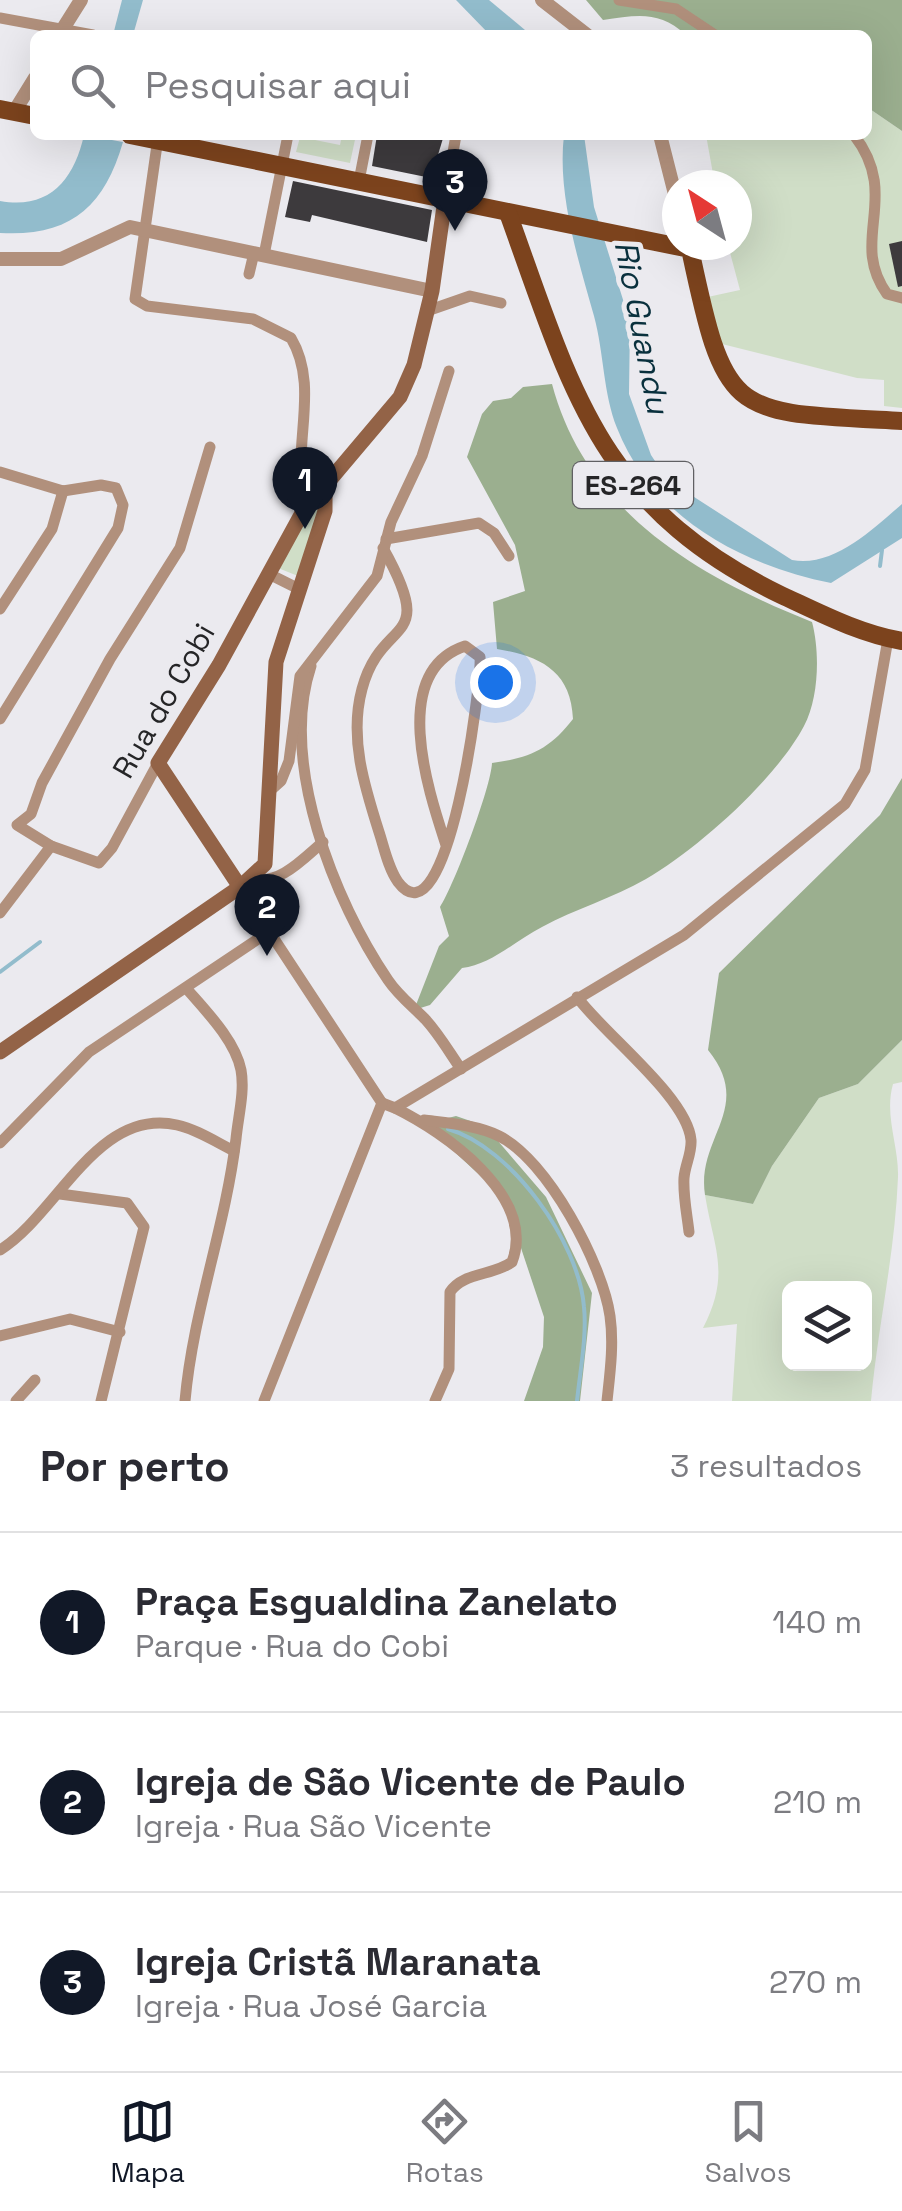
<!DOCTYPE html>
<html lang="pt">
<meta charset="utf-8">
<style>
body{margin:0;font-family:"Space Grotesk",sans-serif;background:#f2f2f3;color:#2b2b33}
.controls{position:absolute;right:30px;bottom:30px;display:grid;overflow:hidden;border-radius:15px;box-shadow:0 10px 40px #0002}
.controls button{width:90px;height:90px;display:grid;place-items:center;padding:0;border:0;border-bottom:2px solid #e1e1e2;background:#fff;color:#2b2b33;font:50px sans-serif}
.compass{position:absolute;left:662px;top:170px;width:90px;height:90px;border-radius:50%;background:#fff;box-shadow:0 10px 40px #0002;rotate:324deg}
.you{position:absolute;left:495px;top:682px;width:35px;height:35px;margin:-25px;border:8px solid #fff;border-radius:50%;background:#1a73e8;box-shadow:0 0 0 15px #1a73e833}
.badge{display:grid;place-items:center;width:65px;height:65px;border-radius:50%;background:#111827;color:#fff;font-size:32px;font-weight:700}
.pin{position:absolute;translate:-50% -82px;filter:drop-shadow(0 2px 5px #0008)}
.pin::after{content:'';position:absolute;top:52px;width:35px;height:30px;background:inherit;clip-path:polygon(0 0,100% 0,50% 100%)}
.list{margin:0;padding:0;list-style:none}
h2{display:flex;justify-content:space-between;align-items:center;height:130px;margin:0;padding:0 40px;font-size:42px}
h2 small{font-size:32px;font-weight:400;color:#7c7c81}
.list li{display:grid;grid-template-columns:65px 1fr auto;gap:30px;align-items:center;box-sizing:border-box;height:180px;padding:0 40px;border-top:2px solid #e1e1e2}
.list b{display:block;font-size:38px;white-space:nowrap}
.list p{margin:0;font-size:32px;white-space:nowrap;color:#7c7c81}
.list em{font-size:32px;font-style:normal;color:#7c7c81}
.icon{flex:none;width:55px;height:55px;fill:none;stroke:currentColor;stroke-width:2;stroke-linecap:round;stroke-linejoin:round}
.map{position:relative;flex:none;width:902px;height:1401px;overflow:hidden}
.search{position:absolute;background:#fff;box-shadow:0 10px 40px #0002;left:30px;right:30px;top:30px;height:110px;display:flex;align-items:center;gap:25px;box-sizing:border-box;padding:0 35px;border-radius:15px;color:#7c7c81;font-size:38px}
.sheet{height:670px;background:#fff}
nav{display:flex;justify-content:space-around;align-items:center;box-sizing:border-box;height:140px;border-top:2px solid #e1e1e2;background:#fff;font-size:28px;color:#7c7c81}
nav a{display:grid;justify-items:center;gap:5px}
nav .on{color:#111827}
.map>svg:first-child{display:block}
.green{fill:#d0dec7;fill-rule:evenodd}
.forest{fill:#9baf8f}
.water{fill:#92bccc}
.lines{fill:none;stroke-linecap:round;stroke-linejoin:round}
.stream{stroke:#92bccc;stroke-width:4}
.building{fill:#3d3a3d}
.minor{stroke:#b1907c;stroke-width:11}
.tertiary{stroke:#b1907c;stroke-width:14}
.secondary{stroke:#936347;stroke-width:15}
.primary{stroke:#7c431d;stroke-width:18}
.labels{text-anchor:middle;stroke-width:10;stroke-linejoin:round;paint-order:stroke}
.shield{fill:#ebeaef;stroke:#606063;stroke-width:2.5}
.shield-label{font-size:28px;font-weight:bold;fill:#252527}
.street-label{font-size:30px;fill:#252527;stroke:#ebeaef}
.water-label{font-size:32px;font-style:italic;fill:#09303d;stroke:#ebeaef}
</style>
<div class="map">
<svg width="902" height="1401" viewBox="0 0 902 1401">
<rect width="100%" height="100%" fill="#ebeaef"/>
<g class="green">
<path d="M867,107L902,131V408L884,406V380L857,378L722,344L703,298L740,290L728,245H737V185H715L706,135H867Z"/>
<path d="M342,135H356L350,163L296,152L300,137L340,145Z"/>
<path d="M314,506L318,510L298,576L278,568Z"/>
<path d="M902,1040V1082L893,1084C884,1116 899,1146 898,1177C895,1253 878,1326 871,1401H732L737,1324L703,1328C731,1274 714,1249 705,1195L753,1204L772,1166L819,1098L858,1084ZM790,1288H864V1364H790Z"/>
</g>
<g class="forest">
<path d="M586,0H902V131L867,107V35H686C659,10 637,15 603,20Z"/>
<path d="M552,384C586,512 697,576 812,622C820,652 819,698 804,726C776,779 698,849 646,879C613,898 575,909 542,927C516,940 491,965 462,968L430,1005L414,1010L439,946L449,936L440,907C454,886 491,787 492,763C530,758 550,749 573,719C571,670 539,656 497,649L493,602L525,591L515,545L467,457L482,414L493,401L511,398L523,387Z"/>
<path d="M902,778V1040L858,1084L819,1098L772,1166L753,1204L705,1195C696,1137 755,1108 708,1050L719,973L880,815Z"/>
<path d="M456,1116L485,1126L546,1197L592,1293L580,1401H524L543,1347L544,1317L521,1248L512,1205L433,1132L436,1121Z"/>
</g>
<g class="water">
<path d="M122,0H143L133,35H113Z"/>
<path d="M456,0H489L531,35H490Z"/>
<path d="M84,135L123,142C104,208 69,237 0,233V201C49,210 74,180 84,135Z"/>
<path d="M564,135H584L594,207L630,322L629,394L651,455L665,476L691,495L792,560C833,568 873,529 902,504V538L831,583C741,565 652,517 617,428C603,393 604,353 594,316C578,259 557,194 564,135Z"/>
</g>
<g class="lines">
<g class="stream">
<path d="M880,566L882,550"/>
<path d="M0,972L40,942"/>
<path d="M448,1129C511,1147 579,1242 584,1307C587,1337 580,1371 577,1401"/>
</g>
</g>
<g class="building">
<path d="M377,135H444L431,178L372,166Z"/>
<path d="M293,181L432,210L427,242L312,215L310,222L285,217Z"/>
<path d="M902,241V286L898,287L889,244Z"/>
</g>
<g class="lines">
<g class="minor">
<path d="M619,0L676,9L715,35"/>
<path d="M0,18L93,35"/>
<path d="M854,135C902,197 848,240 887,294L902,298"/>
<path d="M158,138L135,299L147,306L253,319L291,338C322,390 288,452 307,507"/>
<path d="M359,181L368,135"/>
<path d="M445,199L456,135"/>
<path d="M264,255L288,135"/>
<path d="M249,274L254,253"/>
<path d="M427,311L470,296L501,303"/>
<path d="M0,472L63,491"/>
<path d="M386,539L479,523L494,533L509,556"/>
<path d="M383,548C439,648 382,614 362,689C349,737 364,785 379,832C384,847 388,868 398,882C448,949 482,680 480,657L465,646C388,672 429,793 446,845"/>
<path d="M269,574L299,589"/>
<path d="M0,609L52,529L63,491"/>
<path d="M311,666C279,762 334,901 388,980C398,995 412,1006 425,1019C439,1034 449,1052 461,1069"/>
<path d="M0,719L118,528L123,505L116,488L101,485L63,491"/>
<path d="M158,763L112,848L99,863L51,846L17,825L31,814L42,783L110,659L180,548L210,447"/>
<path d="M271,790L281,781L289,761L300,676L377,576L391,522L422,456L449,371"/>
<path d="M252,878C278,887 304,858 323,842"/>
<path d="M240,887L382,1103"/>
<path d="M0,913L51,846"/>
<path d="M577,997C605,1035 687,1097 691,1140C692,1153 685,1165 684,1178C683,1196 687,1214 689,1232"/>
<path d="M382,1103L395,1108L684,935L845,804L865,770L888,639"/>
<path d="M395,1108C444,1132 537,1196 512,1262C493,1276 463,1272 450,1292L449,1369L435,1401"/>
<path d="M424,1120C448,1123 477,1125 499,1136C547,1159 603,1265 610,1316C614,1344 610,1373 607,1401"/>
<path d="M0,1143L89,1052L270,931"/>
<path d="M60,1194L127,1203L144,1227L101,1401"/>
<path d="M0,1250C57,1215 97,1107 177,1125C196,1129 216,1142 234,1151"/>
<path d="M0,1336L70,1319L120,1332"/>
<path d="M16,1401L35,1380"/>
<path d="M185,1401C193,1311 225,1229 236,1139C238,1117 245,1092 241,1070C235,1040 205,1010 186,988"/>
<path d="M264,1401L382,1103"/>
</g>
<g class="tertiary">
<path d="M542,0L587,35"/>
<path d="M59,35L81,0"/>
<path d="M14,112L35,78"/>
<path d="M660,135L677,202"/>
<path d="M0,259H61L130,227L432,291"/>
</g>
<g class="secondary">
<path d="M240,887L158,763L219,665L302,513L400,397L414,365L432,291L445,199"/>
<path d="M0,1052L240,887L265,864L276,662L325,511V490"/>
</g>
<g class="primary">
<path d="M0,109L35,116"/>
<path d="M130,135L690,249C726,420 731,412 902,421"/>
<path d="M508,213C572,390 598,506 781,595C820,613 860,634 902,641"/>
</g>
</g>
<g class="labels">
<rect class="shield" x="573" y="462" width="120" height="46" rx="8"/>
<g class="shield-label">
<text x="633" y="495">ES-264</text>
</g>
<g class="street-label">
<text transform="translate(164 701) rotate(-60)" y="10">Rua do Cobi</text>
</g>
<g class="water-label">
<text transform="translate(642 327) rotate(79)" y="11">Rio Guandu</text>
</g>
</g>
</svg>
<div class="controls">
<button><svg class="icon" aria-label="layers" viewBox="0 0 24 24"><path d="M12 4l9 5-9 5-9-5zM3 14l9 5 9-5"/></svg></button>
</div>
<svg class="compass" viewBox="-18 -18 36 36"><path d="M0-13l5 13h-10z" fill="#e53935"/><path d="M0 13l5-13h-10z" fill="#7c7c81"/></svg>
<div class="you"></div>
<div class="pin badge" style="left:305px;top:529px">1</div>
<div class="pin badge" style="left:267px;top:956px">2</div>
<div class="pin badge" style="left:455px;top:231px">3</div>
<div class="search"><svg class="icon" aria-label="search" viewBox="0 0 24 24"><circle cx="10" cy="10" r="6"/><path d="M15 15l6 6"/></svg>Pesquisar aqui</div>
</div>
<section class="sheet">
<h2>Por perto<small>3 resultados</small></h2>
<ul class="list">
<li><span class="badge">1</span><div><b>Praça Esgualdina Zanelato</b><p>Parque · Rua do Cobi</p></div><em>140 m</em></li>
<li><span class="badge">2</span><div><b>Igreja de São Vicente de Paulo</b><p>Igreja · Rua São Vicente</p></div><em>210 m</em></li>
<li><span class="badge">3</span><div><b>Igreja Cristã Maranata</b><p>Igreja · Rua José Garcia</p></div><em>270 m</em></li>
</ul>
</section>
<nav>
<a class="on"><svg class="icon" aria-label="map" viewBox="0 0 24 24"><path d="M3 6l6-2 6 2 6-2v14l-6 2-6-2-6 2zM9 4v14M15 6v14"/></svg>Mapa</a>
<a><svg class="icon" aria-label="directions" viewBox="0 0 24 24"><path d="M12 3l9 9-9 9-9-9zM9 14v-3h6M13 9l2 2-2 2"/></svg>Rotas</a>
<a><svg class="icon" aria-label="saved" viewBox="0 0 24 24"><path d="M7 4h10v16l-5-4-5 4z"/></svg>Salvos</a>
</nav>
